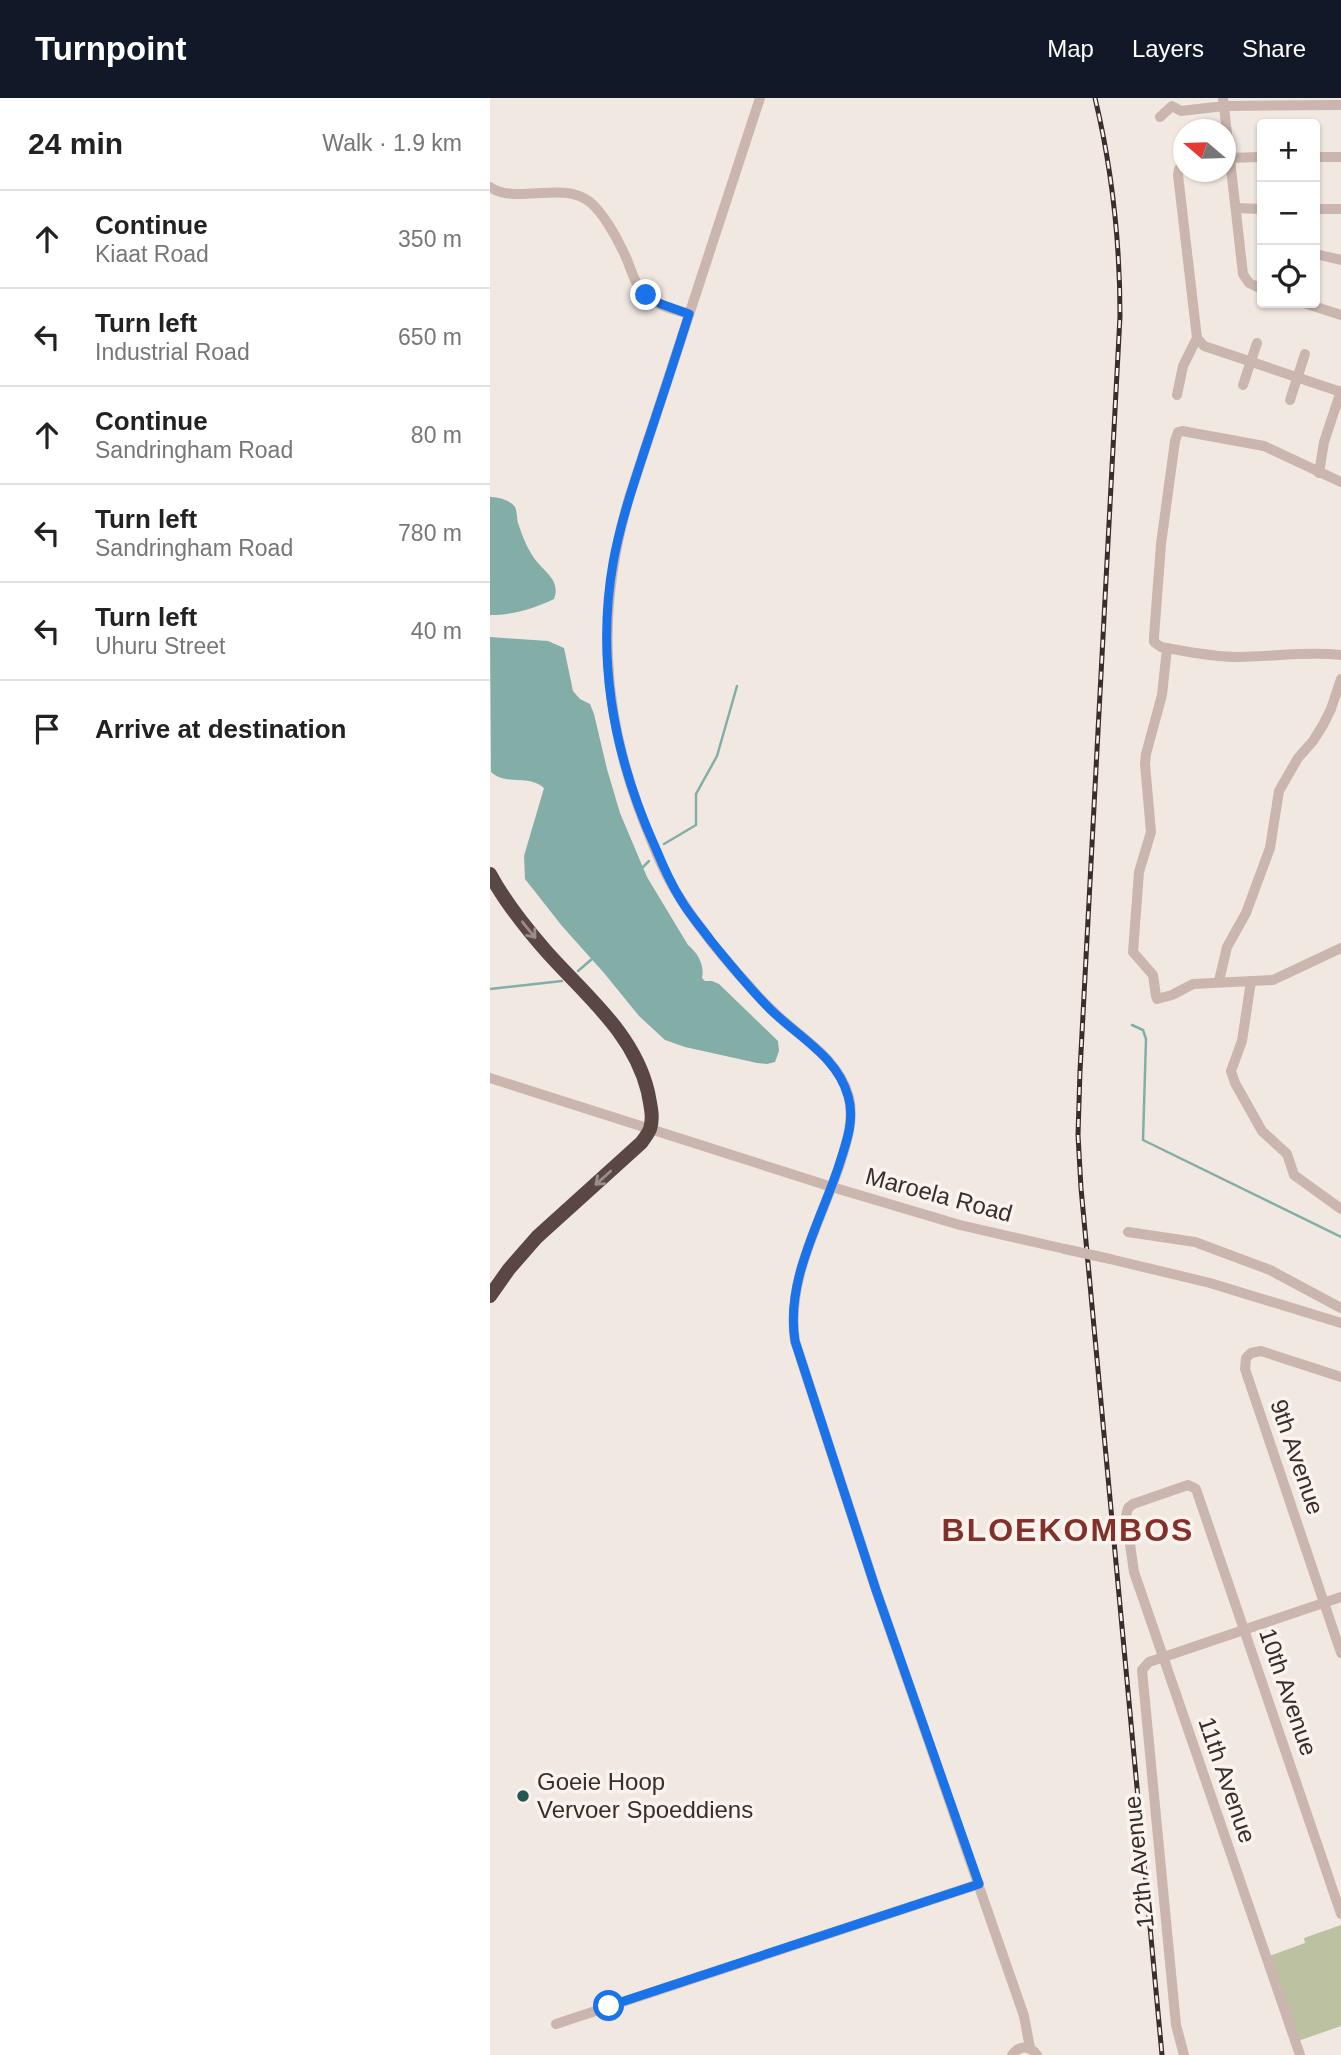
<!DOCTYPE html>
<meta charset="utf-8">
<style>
body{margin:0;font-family:Arial,sans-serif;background:#f6f6f6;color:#222}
.controls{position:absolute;right:21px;top:21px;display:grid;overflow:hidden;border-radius:7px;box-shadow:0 2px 5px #0004}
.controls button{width:63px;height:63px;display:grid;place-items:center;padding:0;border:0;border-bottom:2px solid #e0e0e0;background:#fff;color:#222;font:35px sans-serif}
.compass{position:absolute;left:683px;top:21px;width:63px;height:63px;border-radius:50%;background:#fff;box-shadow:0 2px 5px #0004;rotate:289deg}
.stop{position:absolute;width:21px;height:21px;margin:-16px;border:5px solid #1a73e8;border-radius:50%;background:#fff}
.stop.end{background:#1a73e8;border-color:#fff;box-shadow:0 2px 7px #0008}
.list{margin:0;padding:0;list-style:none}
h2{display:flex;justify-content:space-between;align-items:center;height:91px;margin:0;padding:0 28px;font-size:30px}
h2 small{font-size:23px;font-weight:400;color:#767676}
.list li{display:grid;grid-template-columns:46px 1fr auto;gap:21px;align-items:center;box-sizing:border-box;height:98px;padding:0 28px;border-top:2px solid #e0e0e0}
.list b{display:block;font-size:26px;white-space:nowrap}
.list p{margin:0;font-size:23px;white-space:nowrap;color:#767676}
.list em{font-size:23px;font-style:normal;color:#767676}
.icon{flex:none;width:38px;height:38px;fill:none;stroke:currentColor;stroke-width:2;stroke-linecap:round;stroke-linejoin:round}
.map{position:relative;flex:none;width:851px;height:1957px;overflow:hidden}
header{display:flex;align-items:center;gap:42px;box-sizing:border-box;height:98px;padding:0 35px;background:#111827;color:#fff}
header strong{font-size:33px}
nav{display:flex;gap:38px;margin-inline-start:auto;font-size:24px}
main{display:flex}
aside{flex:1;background:#fff}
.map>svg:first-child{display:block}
.green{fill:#bcc1a2}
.water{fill:#83aea8}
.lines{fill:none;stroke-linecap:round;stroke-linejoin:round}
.stream{stroke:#83aea8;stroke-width:2.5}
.minor{stroke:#cab6ae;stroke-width:10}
.highway{stroke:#5a4744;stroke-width:14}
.rail-casing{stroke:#392e2c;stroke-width:5}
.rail{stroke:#faf3ee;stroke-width:2.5;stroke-dasharray:8;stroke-linecap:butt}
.minor-bridge{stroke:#cab6ae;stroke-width:10}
.oneway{stroke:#9a8c88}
.route{stroke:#1a73e8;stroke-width:9}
.poi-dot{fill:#245953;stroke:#faf3ee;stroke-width:2.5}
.labels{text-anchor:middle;stroke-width:7;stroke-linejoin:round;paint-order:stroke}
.street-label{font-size:24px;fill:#392e2c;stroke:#faf3ee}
.poi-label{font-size:24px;fill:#392e2c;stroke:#faf3ee;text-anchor:start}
.district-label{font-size:32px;font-weight:bold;letter-spacing:2px;fill:#83302a;stroke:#faf3ee}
</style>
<header>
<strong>Turnpoint</strong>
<nav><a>Map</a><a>Layers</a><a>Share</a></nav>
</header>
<main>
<aside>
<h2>24 min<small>Walk · 1.9 km</small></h2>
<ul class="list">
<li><svg class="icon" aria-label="ahead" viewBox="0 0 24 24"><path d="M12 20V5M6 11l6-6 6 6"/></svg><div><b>Continue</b><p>Kiaat Road</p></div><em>350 m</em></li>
<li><svg class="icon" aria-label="left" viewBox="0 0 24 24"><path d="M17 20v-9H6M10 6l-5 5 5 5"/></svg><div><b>Turn left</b><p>Industrial Road</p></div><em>650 m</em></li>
<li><svg class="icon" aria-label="ahead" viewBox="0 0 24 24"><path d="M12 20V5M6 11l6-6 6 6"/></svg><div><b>Continue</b><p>Sandringham Road</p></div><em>80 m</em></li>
<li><svg class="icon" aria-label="left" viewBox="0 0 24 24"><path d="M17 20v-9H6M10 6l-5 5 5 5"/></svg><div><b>Turn left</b><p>Sandringham Road</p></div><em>780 m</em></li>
<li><svg class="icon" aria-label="left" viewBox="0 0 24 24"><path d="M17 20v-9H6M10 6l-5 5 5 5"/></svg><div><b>Turn left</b><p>Uhuru Street</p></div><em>40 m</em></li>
<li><svg class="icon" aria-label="arrive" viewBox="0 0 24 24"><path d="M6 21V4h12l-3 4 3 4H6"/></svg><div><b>Arrive at destination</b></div></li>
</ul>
</aside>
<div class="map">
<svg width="851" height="1957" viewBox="0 0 851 1957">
<rect width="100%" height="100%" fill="#f2e8e2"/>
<path class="green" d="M851,1827V1928L808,1943L779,1858L815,1845L814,1840Z"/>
<g class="water">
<path d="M0,399C8,399 20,402 25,409C27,413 27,421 28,425C32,437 37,450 44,460C55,475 71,482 64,501C43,511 23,517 0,517Z"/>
<path d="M0,539L58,543L74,550L83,593L90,601L100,606L104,616L117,671L130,715L157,779L198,847C208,855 215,868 212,880L215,883H222L229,886L288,943L289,953L285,964L277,966L267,965L195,949L175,942L149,918L114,875L72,828L35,781L34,758L54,690C39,676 16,688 1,674Z"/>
</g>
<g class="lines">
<g class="stream">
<path d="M174,746L206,727V696L227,658L247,588"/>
<path d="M153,769L159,763"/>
<path d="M88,873L102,861"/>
<path d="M0,891L72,883"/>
<path d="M642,927L653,932L656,941L653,1042L851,1139"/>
</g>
<g class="minor">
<path d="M270,0L140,397C106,510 111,612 153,722C164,749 175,779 192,803C212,834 236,863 261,890C268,898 275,906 283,913C310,940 348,959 359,999C364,1021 357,1044 350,1066C331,1123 296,1181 305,1243L386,1492L534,1918L540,1950"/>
<path d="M733,0L753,176L759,185L772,191"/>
<path d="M670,19L682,8L691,13L734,8L851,7"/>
<path d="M825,59H851"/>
<path d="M736,60L772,59"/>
<path d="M694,66L689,71L688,77L707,240L714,248L851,294"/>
<path d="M0,89C26,107 72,82 100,104C113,115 126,138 133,153C142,170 143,188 159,200C170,209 186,212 199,216"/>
<path d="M746,110L772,111"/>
<path d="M825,111H851"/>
<path d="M825,156L851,162"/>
<path d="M814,205L851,217"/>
<path d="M753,287L767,245"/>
<path d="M687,297L693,268L707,240"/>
<path d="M800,302L815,256"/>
<path d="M829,375L834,344L851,293"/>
<path d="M851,384L774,348L692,333L688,334L685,343L671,446L664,539V544L671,549C695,553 721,559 747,559C782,559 816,553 851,557"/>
<path d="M677,550L672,597L656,656L655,666L661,734L649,774L643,854L663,877L666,898L667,901L682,897L703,886L783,882L851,850"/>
<path d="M729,883L737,849L756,815L780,750L789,693L808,660L823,643L833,627L841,611L851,581"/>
<path d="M761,883L752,943L741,973L745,985L772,1033L797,1056L804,1077L851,1111"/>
<path d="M0,980L342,1089L470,1127L575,1151"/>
<path d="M638,1134L705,1144L780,1172L851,1210"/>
<path d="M620,1161L720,1185L851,1225"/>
<path d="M851,1279L771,1253L761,1255L756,1260L755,1271L851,1555"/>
<path d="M66,1926L489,1786"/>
<path d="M522,1957C529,1947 540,1947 547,1957"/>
<path d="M694,1957L686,1927L652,1572L659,1564L851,1499"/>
<path d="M810,1957L644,1474L636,1418L638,1410L643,1406L698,1387L706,1391L851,1816"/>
</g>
<path class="highway" d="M0,776C15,804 35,829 56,853C95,897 144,935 158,994C160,1006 164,1019 160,1031C158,1036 154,1041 151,1045L47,1139L19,1171L0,1198"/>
<defs>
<path id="rail" d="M605,0C622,71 630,145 630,218L590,973L588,1037L591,1090L672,1957"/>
</defs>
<use href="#rail" class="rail-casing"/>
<use href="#rail" class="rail"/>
<path class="minor-bridge" d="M575,1151L620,1161"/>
</g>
<defs><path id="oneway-shaft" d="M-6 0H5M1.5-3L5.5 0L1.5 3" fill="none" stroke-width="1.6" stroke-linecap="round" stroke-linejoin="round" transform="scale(1.75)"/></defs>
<g class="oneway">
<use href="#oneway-shaft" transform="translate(39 832) rotate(51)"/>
<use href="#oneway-shaft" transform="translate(113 1080) rotate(138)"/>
</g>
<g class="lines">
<path class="route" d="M119,1908L489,1786L386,1492L305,1243C295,1181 332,1122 350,1064C357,1043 365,1020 358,998C347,958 308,939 280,911C259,890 240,866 221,843C211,829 199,816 191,802C181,786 173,768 166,751C125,661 106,563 123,465C130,426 143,388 155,351C170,306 185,261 199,216L171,206L156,197"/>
</g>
<circle class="poi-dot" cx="33" cy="1698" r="7"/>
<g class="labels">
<g class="street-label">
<text transform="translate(449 1097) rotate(15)" y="8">Maroela Road</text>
<text transform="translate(807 1359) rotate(71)" y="8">9th Avenue</text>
<text transform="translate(798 1594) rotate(71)" y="8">10th Avenue</text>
<text transform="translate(737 1682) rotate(71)" y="8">11th Avenue</text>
<text transform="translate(649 1764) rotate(-96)" y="8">12th Avenue</text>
</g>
<g class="poi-label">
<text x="47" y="1692">Goeie Hoop<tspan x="47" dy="28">Vervoer Spoeddiens</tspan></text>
</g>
<g class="district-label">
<text x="578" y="1443">BLOEKOMBOS</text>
</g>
</g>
</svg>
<div class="controls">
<button>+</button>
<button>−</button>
<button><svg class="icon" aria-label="locate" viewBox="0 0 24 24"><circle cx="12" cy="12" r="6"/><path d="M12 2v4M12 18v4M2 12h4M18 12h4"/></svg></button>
</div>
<svg class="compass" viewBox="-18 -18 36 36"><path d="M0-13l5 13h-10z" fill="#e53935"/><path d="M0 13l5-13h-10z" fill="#767676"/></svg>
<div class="stop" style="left:119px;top:1908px"></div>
<div class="stop end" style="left:156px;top:197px"></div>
</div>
</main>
